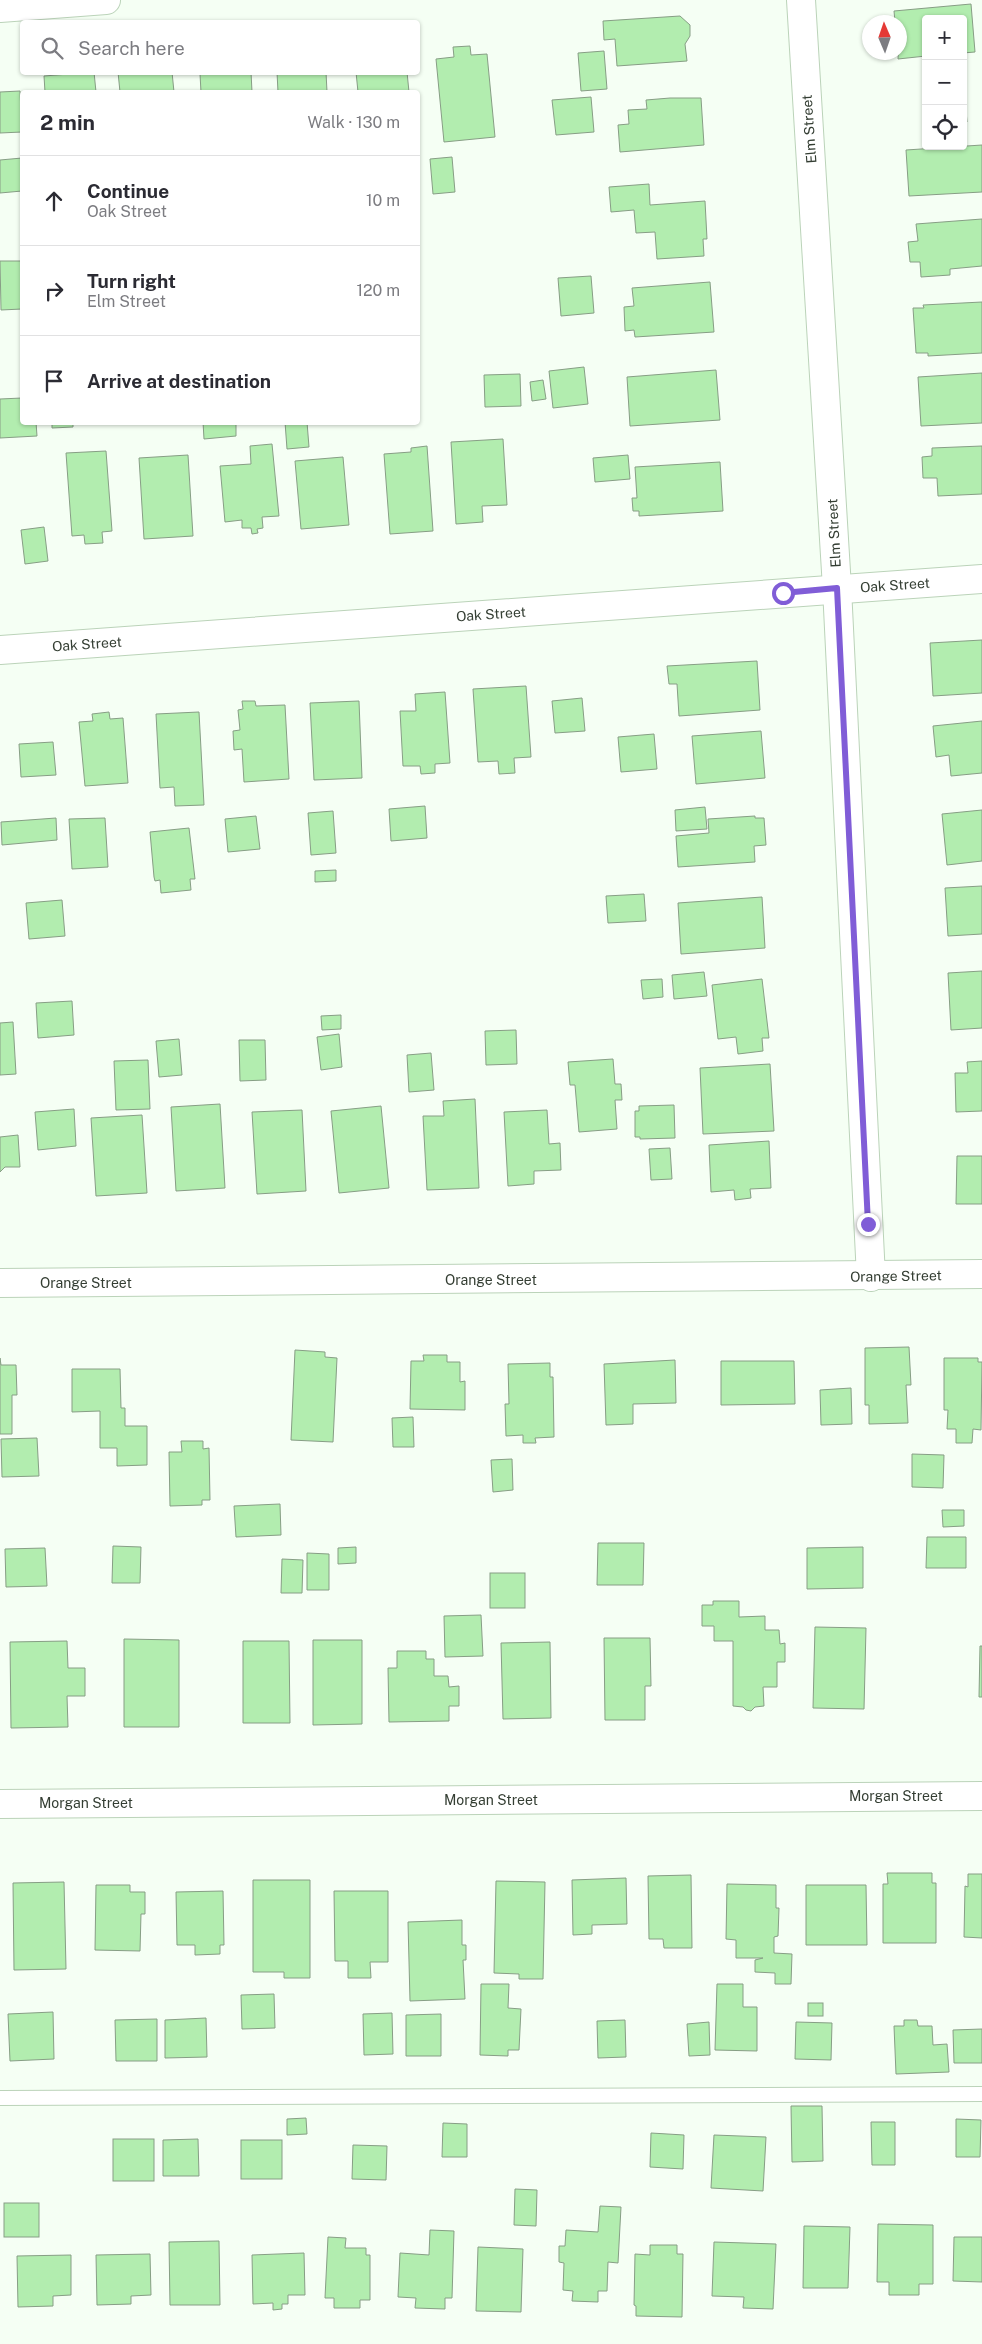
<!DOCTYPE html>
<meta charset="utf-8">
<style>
body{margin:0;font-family:"Public Sans",sans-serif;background:#f7f7f7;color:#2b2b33}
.controls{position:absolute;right:15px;top:15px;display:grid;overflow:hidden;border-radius:5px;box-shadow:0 1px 4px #0004}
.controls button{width:45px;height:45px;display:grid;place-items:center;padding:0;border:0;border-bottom:1px solid #e1e1e2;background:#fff;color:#2b2b33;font:25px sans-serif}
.compass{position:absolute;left:862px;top:15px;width:45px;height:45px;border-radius:50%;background:#fff;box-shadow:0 1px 4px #0004;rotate:358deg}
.stop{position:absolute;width:15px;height:15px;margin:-11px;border:4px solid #805dd7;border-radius:50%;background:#fff}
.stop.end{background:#805dd7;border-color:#fff;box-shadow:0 1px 5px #0008}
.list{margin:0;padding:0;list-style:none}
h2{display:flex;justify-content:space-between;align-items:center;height:65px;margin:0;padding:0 20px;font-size:21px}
h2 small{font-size:16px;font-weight:400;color:#7c7c81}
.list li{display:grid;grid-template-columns:32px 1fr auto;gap:15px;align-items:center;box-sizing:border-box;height:90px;padding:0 20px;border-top:1px solid #e1e1e2}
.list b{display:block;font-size:19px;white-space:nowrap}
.list p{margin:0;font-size:16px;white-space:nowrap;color:#7c7c81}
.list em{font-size:16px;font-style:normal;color:#7c7c81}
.icon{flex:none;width:28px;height:28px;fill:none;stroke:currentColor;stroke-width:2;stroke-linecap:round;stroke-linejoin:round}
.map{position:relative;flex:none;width:982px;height:2344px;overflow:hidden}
.search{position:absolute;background:#fff;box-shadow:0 1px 4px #0004;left:20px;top:20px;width:400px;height:55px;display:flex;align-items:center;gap:12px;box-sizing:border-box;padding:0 18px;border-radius:5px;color:#7c7c81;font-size:19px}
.panel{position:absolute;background:#fff;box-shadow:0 1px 4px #0004;left:20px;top:90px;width:400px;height:335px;border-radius:5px}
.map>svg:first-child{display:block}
.building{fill:#b2edaf;stroke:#879e85}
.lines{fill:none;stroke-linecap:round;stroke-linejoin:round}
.service-casing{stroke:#bbd3b9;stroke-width:16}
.minor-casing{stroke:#bbd3b9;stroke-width:30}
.service{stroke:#fff;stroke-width:14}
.minor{stroke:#fff;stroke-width:28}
.route{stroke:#805dd7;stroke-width:6}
.labels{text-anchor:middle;stroke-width:4;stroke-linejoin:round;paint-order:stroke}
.street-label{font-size:14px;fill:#343e33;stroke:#fff}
</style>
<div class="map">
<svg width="982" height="2344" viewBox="0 0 982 2344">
<rect width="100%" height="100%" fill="#f5fff4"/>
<g class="building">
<path d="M971,4L975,52L963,53V19H926V56L898,59L900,22H895L894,11Z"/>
<path d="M680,16L690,25V36L685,44L687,61L617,66L615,39L604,40L603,21Z"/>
<path d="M470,46L471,55L487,54L495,137L444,142L436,59L454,57L453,47Z"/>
<path d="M604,51L607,89L581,91L578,53Z"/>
<path d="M94,72L96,92H45L44,76Z"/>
<path d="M118,72H172L174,92H120Z"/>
<path d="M203,72H251L252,92H201L200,74Z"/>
<path d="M277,72H326L327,92H278Z"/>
<path d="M356,72H407L409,92H358Z"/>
<path d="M20,91L22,132L0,133V92Z"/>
<path d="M591,97L594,132L556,135L552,100Z"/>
<path d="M670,98H701L704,145L620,152L618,125L629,124L628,110L647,109L646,100Z"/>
<path d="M963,99H965L967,122H963Z"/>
<path d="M982,145V192L909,196L906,150Z"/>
<path d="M452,157L455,192L433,194L430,159Z"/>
<path d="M22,158V191L0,193V160Z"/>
<path d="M649,184L650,205L705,201L707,239H703L704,256L657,259L655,232L636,233L634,210L611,212L609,187Z"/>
<path d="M982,219V266L950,269V275L921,277L920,262H910L908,242L918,241L916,224Z"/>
<path d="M0,261H22V309L1,310Z"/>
<path d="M591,276L594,313L561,316L558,278Z"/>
<path d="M710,282L714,332L635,337L634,330L625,331L624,307L634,306L632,288Z"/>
<path d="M982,302V353L928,356V353H916L913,308H924L923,305Z"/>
<path d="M584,367L588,404L553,408L549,371Z"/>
<path d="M716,370L720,420L630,426L627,377Z"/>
<path d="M982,373V423L921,426L918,377Z"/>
<path d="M520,374L521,406L485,407L484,375Z"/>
<path d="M543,380L546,399L532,401L530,382Z"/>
<path d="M22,398V422H36L37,436L0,438V399Z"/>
<path d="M52,422H73V427L52,428Z"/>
<path d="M203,422H236V436L204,439Z"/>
<path d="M285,422H307L309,447L287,449Z"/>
<path d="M503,439L507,505L482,506L483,522L456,524L451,442Z"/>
<path d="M272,444L279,516L262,517L263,528L257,529L258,533L252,534L251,528H242V520L225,522L220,466L251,464L250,446Z"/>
<path d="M427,446L433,531L390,534L384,454L411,452V448Z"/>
<path d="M982,446V494L938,496L937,478H923L922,457L932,456V448Z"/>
<path d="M106,451L112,531L102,532L103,543L85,544L84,535L72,536L66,453Z"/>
<path d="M188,455L193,536L144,539L139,458Z"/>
<path d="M628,455L630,479L595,482L593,458Z"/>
<path d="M343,457L349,525L301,529L295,461Z"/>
<path d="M720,462L723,511L639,516V511H633L632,498H637L635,467Z"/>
<path d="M44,527L48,561L25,564L21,530Z"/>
<path d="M982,640V693L933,696L930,643Z"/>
<path d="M757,661L760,710L679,716L677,684H669L667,666Z"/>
<path d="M526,686L531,757L514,758L515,773L499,774L498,761L478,762L473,689Z"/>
<path d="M445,692L450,763L435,764V773L421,774L420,766H403L400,711H416L415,694Z"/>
<path d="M582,698L585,731L555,733L552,701Z"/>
<path d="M242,701H255L256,706L285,705L289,779L244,782L242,749L234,750L233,731L240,730L238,710L243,709Z"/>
<path d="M359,701L362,778L314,780L310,703Z"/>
<path d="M109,712L110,719L123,718L128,783L85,786L79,722L93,721L92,714Z"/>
<path d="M199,712L204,805L175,806L174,787L160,788L156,714Z"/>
<path d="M982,721V773L951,776L949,755L936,757L933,726Z"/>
<path d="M761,731L765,778L696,784L692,736Z"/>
<path d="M654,734L657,769L621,772L618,737Z"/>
<path d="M53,742L56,775L21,777L19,744Z"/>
<path d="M425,806L427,838L391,841L389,809Z"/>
<path d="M705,807L707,829L676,831L675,810Z"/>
<path d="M982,810V861L947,865L942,814Z"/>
<path d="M333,811L336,853L311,855L308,813Z"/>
<path d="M256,816L260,849L228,852L225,819Z"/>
<path d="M755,816V818H764L766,845L754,846L755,862L678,867L676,836L709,833L708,819Z"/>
<path d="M56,818L57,840L2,845L1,822Z"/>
<path d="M105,818L108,867L72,869L69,819Z"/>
<path d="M189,828L195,879H190L191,890L161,893L160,880L155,881L154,877L150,832Z"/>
<path d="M336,870V881L315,882V871Z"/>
<path d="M982,886V934L948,936L945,888Z"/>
<path d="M644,894L646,921L608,923L606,896Z"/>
<path d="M762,897L765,948L681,954L678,903Z"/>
<path d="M62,900L65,936L29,939L26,903Z"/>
<path d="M982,971V1028L951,1030L948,973Z"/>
<path d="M704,972L707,996L674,999L672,975Z"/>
<path d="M662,979L663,997L643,999L641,980Z"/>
<path d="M762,979L769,1038H762L763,1051L738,1054L736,1037L718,1039L712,985Z"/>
<path d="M72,1001L74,1035L38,1038L36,1003Z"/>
<path d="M341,1015V1029L322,1030L321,1016Z"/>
<path d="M13,1022L16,1074L0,1075V1023Z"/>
<path d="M516,1030L517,1064L486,1065L485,1031Z"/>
<path d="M339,1034L342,1067L321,1070L317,1037Z"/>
<path d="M179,1039L182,1075L159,1077L156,1041Z"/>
<path d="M239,1040H265L266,1080L240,1081Z"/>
<path d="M431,1053L434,1090L409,1092L407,1055Z"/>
<path d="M613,1059L615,1084H621L622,1100H615L617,1129L579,1132L575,1085H570L568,1062Z"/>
<path d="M148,1060L150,1109L116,1110L114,1061Z"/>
<path d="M982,1061V1111L956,1112L955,1073H968L967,1062Z"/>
<path d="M770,1064L774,1131L703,1134L700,1068Z"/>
<path d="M475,1099L479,1188L427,1190L423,1116H444L443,1101Z"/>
<path d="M220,1104L225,1188L176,1191L171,1107Z"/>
<path d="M674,1105L675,1138L640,1139V1137H635V1111H639V1106Z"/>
<path d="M381,1106L389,1188L339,1193L331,1111Z"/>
<path d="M74,1109L76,1146L38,1150L35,1112Z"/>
<path d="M302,1110L306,1191L257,1194L252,1112Z"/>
<path d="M547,1110L549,1144L560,1143L561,1170L534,1171V1184L508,1186L504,1112Z"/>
<path d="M142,1115L147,1193L96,1196L91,1118Z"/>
<path d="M18,1135L20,1167H5L0,1172V1137Z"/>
<path d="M769,1141L771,1188L750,1189L751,1198L735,1200L734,1190L711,1192L709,1145Z"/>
<path d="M670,1148L672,1179L651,1180L649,1149Z"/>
<path d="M957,1156H982V1204H956Z"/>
<path d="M909,1347L911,1385H906L908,1423L869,1424V1405H865V1348Z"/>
<path d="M295,1350L325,1352V1357L337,1358L333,1442L291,1440Z"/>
<path d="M423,1355H447V1362H460V1382L465,1381V1410L410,1409L411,1361H424Z"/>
<path d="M0,1358L1,1365H16L17,1395H12V1434H0Z"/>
<path d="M944,1358H978V1362H982L981,1430L973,1429L972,1443H956V1429H947L948,1410H944Z"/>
<path d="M675,1360L676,1403L633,1404V1424L606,1425L604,1364Z"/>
<path d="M721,1361H794L795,1404L721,1405Z"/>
<path d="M550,1363V1377H553L554,1437L535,1438L536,1443H523V1435L506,1436L505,1404H509L508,1364Z"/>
<path d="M72,1369H120L121,1408H125V1426H147V1465L117,1466V1448H100V1411L72,1412Z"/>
<path d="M851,1388L852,1424L821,1425L820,1390Z"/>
<path d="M413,1417L414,1447H393L392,1418Z"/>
<path d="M37,1438L39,1476L2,1477L1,1439Z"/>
<path d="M181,1441H203V1449L209,1448L210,1500H202V1505L170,1506L169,1452H182Z"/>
<path d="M912,1454L944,1455L943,1488L912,1487Z"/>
<path d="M512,1459L513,1490L493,1492L491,1460Z"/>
<path d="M280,1504L281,1535L236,1537L234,1506Z"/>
<path d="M942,1510H964V1526L943,1527Z"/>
<path d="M927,1537H966V1568H926Z"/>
<path d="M598,1543H644L643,1585H597Z"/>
<path d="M113,1546L141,1547L140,1583H112Z"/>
<path d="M356,1547V1563L338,1564V1548Z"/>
<path d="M863,1547V1588L807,1589V1548Z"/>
<path d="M45,1548L47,1586L6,1587L5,1549Z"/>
<path d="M307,1553L329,1554V1590H307Z"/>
<path d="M282,1559L303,1560L302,1593H281Z"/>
<rect x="490" y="1573" width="35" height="35"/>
<path d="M713,1601H739V1617L765,1616V1630H779L780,1644L785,1643V1662H777V1687H763L764,1706L755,1707L751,1711L746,1710L743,1707L733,1706V1641H714V1626H702V1605H713Z"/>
<path d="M481,1615L483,1656L445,1657L444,1616Z"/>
<path d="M815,1627L866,1628L864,1709L813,1708Z"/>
<path d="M604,1638H650L651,1686H645V1720H605Z"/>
<path d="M124,1639L179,1640V1727H124Z"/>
<path d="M313,1640H362V1724L313,1725Z"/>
<path d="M67,1641L68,1668H85V1696H67L68,1727L11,1728L10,1642Z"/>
<path d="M243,1641H289L290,1723H243Z"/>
<path d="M550,1642L551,1718L503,1719L501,1643Z"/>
<path d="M980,1646H982V1697H979Z"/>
<path d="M397,1651H426V1659H434V1676H448L449,1687L459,1686V1706H449V1721L389,1722L388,1668H397Z"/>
<path d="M887,1873H932V1883H936V1943H883V1884H888Z"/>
<path d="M968,1874H982V1938L964,1937L965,1886L968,1887Z"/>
<path d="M691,1875L692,1948H664L663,1939H649L648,1876Z"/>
<path d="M626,1878L627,1924L592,1925V1934L573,1935L572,1880Z"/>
<path d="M253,1880H310V1978H284V1972H253Z"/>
<path d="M496,1881L545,1882L543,1979H519V1974L494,1973Z"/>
<path d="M64,1882L66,1969L14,1970L13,1883Z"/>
<path d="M727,1884L776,1885V1908H779L778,1936L774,1937V1953L792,1954L791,1984H775V1973L755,1972V1960L763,1958H736V1940L726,1939Z"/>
<path d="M96,1885H130V1892H145V1914H141L140,1951L95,1950Z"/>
<path d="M806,1885H866L867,1945H806Z"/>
<path d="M223,1891L224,1945H220V1954L195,1955V1945H177L176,1892Z"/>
<path d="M334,1891H388V1962H370L371,1978H348V1961H335Z"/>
<path d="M462,1920V1945H466V1960H463L465,1999L410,2001L408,1922Z"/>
<path d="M481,1984H509L508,2008L521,2009L519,2050H508V2056L480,2055Z"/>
<path d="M717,1984H743V2007H757V2051L715,2050Z"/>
<path d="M274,1994L275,2028L242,2029L241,1995Z"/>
<rect x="808" y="2003" width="15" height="13"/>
<path d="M53,2012L54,2059L10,2061L8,2014Z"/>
<path d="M392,2013L393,2054L364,2055L363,2014Z"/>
<path d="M441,2014V2056H406V2015Z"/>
<path d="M206,2018L207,2057L165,2058V2020Z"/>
<path d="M157,2019V2061H116L115,2020Z"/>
<path d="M625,2020L626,2057L598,2058L597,2021Z"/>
<path d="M904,2020H917L918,2026H932L933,2045L947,2044L949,2072L896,2074L894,2026H904Z"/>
<path d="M709,2022L710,2055L689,2056L687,2024Z"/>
<path d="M796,2022L832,2023L831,2060L795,2059Z"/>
<path d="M982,2029V2063H954L953,2030Z"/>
<path d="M791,2106H822L823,2161L792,2162Z"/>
<path d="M306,2118L307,2134L287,2135V2119Z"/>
<path d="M956,2119L981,2120L980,2157H956Z"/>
<path d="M871,2122H895V2165H872Z"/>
<path d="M443,2123L467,2124V2157H442Z"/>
<path d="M651,2133L684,2135L683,2169L650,2167Z"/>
<path d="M714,2135L766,2137L763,2191L711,2188Z"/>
<rect x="113" y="2139" width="41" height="42"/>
<path d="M198,2139L199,2176H163V2140Z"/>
<rect x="241" y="2140" width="41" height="39"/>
<path d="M353,2145L387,2146L386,2180L352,2179Z"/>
<path d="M515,2189L537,2190L536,2226L514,2225Z"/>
<rect x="4" y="2203" width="35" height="34"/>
<path d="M600,2206L621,2207L618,2263L608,2262L607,2291H598V2302L572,2301L573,2291L563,2290L564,2263L559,2262V2246H565L566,2230L598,2232Z"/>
<path d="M878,2224L933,2225V2284H919V2295H889V2282H877Z"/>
<path d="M804,2226L850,2227L848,2288H803Z"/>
<path d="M430,2230L454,2231L452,2298H445V2309L415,2308L416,2298L398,2297L400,2253L429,2255Z"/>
<path d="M328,2237L346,2238L345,2248H366V2255H370V2300H360V2308H334V2298H325Z"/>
<path d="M954,2237H982V2282L953,2281Z"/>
<path d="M219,2241L220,2305H170L169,2242Z"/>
<path d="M714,2242L776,2244L773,2309L743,2308L744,2297L712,2296Z"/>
<path d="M650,2245H677V2254H683L682,2317L636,2316V2306L634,2305L635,2254L650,2255Z"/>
<path d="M478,2247L523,2249L521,2312L476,2311Z"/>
<path d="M304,2253L305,2295H288V2304H282V2309L273,2310V2303L253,2304L252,2255Z"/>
<path d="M150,2254L151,2295L131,2296V2304L97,2305L96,2255Z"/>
<path d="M71,2255V2295L53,2296V2306L18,2307L17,2256Z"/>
</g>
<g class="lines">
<defs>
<path id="service" d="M0,2098L982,2094"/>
<g id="minor">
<path d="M801,0L837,588L871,1277"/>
<path d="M0,8L106,0"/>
<path d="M0,650L982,579"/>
<path d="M0,1283L982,1274"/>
<path d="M0,1804L982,1796"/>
</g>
</defs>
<use href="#service" class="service-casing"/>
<use href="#minor" class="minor-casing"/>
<use href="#service" class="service"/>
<use href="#minor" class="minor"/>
</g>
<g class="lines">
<path class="route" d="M783,593L837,588L868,1224"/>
</g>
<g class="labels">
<g class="street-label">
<text transform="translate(809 129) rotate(-94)" y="5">Elm Street</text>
<text transform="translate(834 533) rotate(-93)" y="5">Elm Street</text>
<text transform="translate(895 585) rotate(-4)" y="5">Oak Street</text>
<text transform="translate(491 614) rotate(-4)" y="5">Oak Street</text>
<text transform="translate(87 644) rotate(-4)" y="5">Oak Street</text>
<text transform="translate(896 1276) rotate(-1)" y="5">Orange Street</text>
<text x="491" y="1285">Orange Street</text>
<text x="86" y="1288">Orange Street</text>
<text x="896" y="1801">Morgan Street</text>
<text x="491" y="1805">Morgan Street</text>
<text x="86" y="1808">Morgan Street</text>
</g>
</g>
</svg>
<div class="controls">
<button>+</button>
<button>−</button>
<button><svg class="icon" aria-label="locate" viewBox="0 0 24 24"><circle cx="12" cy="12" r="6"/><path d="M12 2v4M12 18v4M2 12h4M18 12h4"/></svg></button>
</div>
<svg class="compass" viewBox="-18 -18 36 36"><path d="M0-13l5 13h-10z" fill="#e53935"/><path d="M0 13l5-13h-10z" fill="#7c7c81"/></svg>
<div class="stop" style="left:783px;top:593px"></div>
<div class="stop end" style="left:868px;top:1224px"></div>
<div class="search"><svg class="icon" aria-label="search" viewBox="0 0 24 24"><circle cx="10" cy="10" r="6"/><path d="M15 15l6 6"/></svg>Search here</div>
<section class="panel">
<h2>2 min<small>Walk · 130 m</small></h2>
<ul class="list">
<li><svg class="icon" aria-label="ahead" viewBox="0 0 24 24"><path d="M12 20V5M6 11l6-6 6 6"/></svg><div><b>Continue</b><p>Oak Street</p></div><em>10 m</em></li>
<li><svg class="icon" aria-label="right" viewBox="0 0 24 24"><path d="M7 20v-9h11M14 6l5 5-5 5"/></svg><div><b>Turn right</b><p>Elm Street</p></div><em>120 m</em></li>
<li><svg class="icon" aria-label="arrive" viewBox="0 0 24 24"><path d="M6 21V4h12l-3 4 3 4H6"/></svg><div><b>Arrive at destination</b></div></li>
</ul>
</section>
</div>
